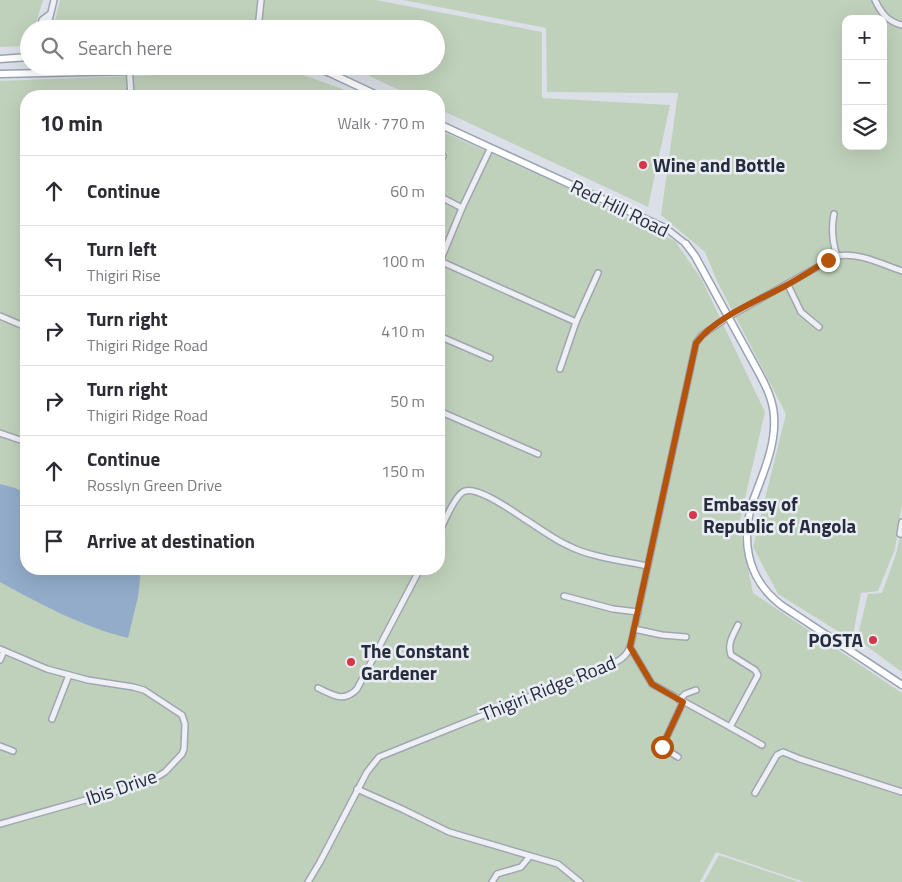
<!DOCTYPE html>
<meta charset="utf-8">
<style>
body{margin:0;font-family:"Titillium Web",sans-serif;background:#f2f2f3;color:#2b2b33}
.controls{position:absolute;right:15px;top:15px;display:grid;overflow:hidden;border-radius:10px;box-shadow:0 5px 20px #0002}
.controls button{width:45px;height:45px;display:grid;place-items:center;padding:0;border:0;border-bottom:1px solid #e1e1e2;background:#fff;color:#2b2b33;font:25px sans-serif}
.stop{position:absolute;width:15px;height:15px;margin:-11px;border:4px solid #b45309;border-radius:50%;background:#fff}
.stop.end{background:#b45309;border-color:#fff;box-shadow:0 1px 5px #0008}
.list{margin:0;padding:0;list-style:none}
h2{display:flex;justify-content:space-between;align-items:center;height:65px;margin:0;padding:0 20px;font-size:21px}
h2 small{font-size:16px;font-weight:400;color:#7c7c81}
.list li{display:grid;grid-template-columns:32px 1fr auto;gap:15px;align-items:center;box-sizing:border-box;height:70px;padding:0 20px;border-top:1px solid #e1e1e2}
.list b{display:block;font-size:19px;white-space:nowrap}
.list p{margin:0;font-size:16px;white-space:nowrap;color:#7c7c81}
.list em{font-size:16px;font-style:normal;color:#7c7c81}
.icon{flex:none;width:28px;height:28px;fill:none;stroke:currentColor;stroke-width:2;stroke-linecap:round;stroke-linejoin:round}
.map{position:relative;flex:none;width:902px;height:882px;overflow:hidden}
.search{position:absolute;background:#fff;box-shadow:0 5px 20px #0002;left:20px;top:20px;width:425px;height:55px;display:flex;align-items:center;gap:12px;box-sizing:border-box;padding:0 18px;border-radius:28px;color:#7c7c81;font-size:19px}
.panel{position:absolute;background:#fff;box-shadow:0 5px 20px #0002;left:20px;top:90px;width:425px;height:485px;border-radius:20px}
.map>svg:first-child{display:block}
.green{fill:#c0d1bb;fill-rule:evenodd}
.water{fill:#92acca}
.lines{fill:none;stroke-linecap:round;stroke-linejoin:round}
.minor-casing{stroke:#a0a6b1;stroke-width:8}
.major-casing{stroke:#99a3b3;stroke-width:9}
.minor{stroke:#eef0f5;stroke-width:5}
.major{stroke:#fff;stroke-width:6}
.route{stroke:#b45309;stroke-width:6}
.poi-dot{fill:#d73548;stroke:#eaeef4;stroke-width:2}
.labels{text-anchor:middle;stroke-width:5;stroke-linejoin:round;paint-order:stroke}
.poi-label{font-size:19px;font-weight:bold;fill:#242c3d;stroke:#eaeef4;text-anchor:start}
.street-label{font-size:19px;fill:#242c3d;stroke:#eaeef4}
</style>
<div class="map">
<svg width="902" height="882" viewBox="0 0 902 882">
<rect width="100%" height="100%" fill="#dbdfe7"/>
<g class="green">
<path d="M0,0H43L34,29H29V46L0,47Z"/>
<path d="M60,0H376L542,32V98L670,105L648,207L439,109V96H412L348,66H436V29H53Z"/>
<path d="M403,0H902V504L895,549L878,591L861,593L852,640L778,594L753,547L786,414L718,283L705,252L661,215L678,93L547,92L546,28ZM846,19H883V146H846Z"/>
<path d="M289,70L362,96H26V569H439V130L565,187L675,241L702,280L765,412L739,524L753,593L902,693V882H804L716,852L700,882H0V81Z"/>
<path d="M902,525V672L857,639L868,594L882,593L897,551Z"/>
<path d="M719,855L799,882H704Z"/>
</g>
<path class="water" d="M0,484L15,488L26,493V569H141L138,597L128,638C83,627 40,604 0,582Z"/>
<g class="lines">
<defs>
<g id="minor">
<path d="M875,0C881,13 888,22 902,25"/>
<path d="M40,29L42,20L50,14"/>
<path d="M47,29L54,0"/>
<path d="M258,29L261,0"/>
<path d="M129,66L131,96"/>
<path d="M130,71L198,66"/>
<path d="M439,165L443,156"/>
<path d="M439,196L462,208"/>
<path d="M834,214C831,229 832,241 837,256"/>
<path d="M667,229L686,244"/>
<path d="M440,261L576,322"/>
<path d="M439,264L462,208L490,149"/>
<path d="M788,285L801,312L819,327"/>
<path d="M0,316L26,327"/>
<path d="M439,336L490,358"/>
<path d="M560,369L576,322L598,273"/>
<path d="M439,411L538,454"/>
<path d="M0,433L26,442"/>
<path d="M439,533C443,524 456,493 465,491C479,487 511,510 523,518C538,527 553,539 569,546C590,557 624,561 647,566"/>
<path d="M900,534L902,522"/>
<path d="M564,596L613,609L638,612"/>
<path d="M634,629L662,635L686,637"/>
<path d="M630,647L652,684L730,727L758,675L755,670L731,655C727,644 733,635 738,625"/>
<path d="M0,649L47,669L88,680L133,687L144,690L182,715L185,724L184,749L182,754L165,772L157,777L128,788L0,824"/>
<path d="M0,660L4,651"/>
<path d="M318,688C333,695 344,703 357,689L420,569"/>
<path d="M679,700L685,694L696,690"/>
<path d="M52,719L69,675"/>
<path d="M730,727L762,745"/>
<path d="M0,746L13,751"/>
<path d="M678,757L662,747L683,702"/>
<path d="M357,789L402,809L449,832L558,864L580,882"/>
<path d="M755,793L777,755L783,752L800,759L902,792"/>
<path d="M308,882L320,862L367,772L379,757L616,662C626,657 630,650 632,639L696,343L702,335L728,317L837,256C859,252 881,264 902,271"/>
<path d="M492,882L497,874L521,867L530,856"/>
</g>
<g id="major">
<path d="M0,59L29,57"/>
<path d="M312,66L330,73L379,96"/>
<path d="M0,74L130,71"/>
<path d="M439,124L667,229"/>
<path d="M686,244L695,256L759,373C766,386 773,400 774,416C776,445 764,471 754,498C740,538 746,578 781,605L902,685"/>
</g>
</defs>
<use href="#minor" class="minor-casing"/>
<use href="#major" class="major-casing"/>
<use href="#minor" class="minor"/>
<use href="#major" class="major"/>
</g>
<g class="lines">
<path class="route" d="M662,747L683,702L652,684L630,647L696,343C715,318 757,301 785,286C800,278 814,269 828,260"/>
</g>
<g class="poi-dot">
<circle cx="643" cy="165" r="5"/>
<circle cx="693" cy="515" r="5"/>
<circle cx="873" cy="640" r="5"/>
<circle cx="351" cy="662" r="5"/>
</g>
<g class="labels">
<g class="poi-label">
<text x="653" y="172">Wine and Bottle</text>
<text x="703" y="511">Embassy of<tspan x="703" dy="22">Republic of Angola</tspan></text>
<text x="863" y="647" text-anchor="end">POSTA</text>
<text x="361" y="658">The Constant<tspan x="361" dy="22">Gardener</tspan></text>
</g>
<g class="street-label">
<text transform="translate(620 208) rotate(26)" y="7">Red Hill Road</text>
<text transform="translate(548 688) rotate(-22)" y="7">Thigiri Ridge Road</text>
<text transform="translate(121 787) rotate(-19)" y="7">Ibis Drive</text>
</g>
</g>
</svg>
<div class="controls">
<button>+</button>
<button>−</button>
<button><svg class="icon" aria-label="layers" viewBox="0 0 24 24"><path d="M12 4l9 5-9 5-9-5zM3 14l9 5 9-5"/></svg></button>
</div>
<div class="stop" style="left:662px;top:747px"></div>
<div class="stop end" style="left:828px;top:260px"></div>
<div class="search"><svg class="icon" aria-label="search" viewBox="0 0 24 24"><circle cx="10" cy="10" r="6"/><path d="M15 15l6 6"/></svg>Search here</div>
<section class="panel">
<h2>10 min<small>Walk · 770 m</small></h2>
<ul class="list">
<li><svg class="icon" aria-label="ahead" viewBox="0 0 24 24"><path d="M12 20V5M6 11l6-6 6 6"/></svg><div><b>Continue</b></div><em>60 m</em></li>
<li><svg class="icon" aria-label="left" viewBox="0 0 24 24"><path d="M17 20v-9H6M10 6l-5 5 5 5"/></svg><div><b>Turn left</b><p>Thigiri Rise</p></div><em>100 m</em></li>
<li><svg class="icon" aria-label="right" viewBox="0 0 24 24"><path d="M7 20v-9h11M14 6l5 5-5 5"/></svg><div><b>Turn right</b><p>Thigiri Ridge Road</p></div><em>410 m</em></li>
<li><svg class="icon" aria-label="right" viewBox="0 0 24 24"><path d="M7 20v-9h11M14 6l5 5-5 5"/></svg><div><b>Turn right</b><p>Thigiri Ridge Road</p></div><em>50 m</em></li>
<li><svg class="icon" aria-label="ahead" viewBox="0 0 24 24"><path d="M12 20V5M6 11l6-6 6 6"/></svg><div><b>Continue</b><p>Rosslyn Green Drive</p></div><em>150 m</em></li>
<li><svg class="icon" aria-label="arrive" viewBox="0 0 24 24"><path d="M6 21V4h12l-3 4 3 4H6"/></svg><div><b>Arrive at destination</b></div></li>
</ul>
</section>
</div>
